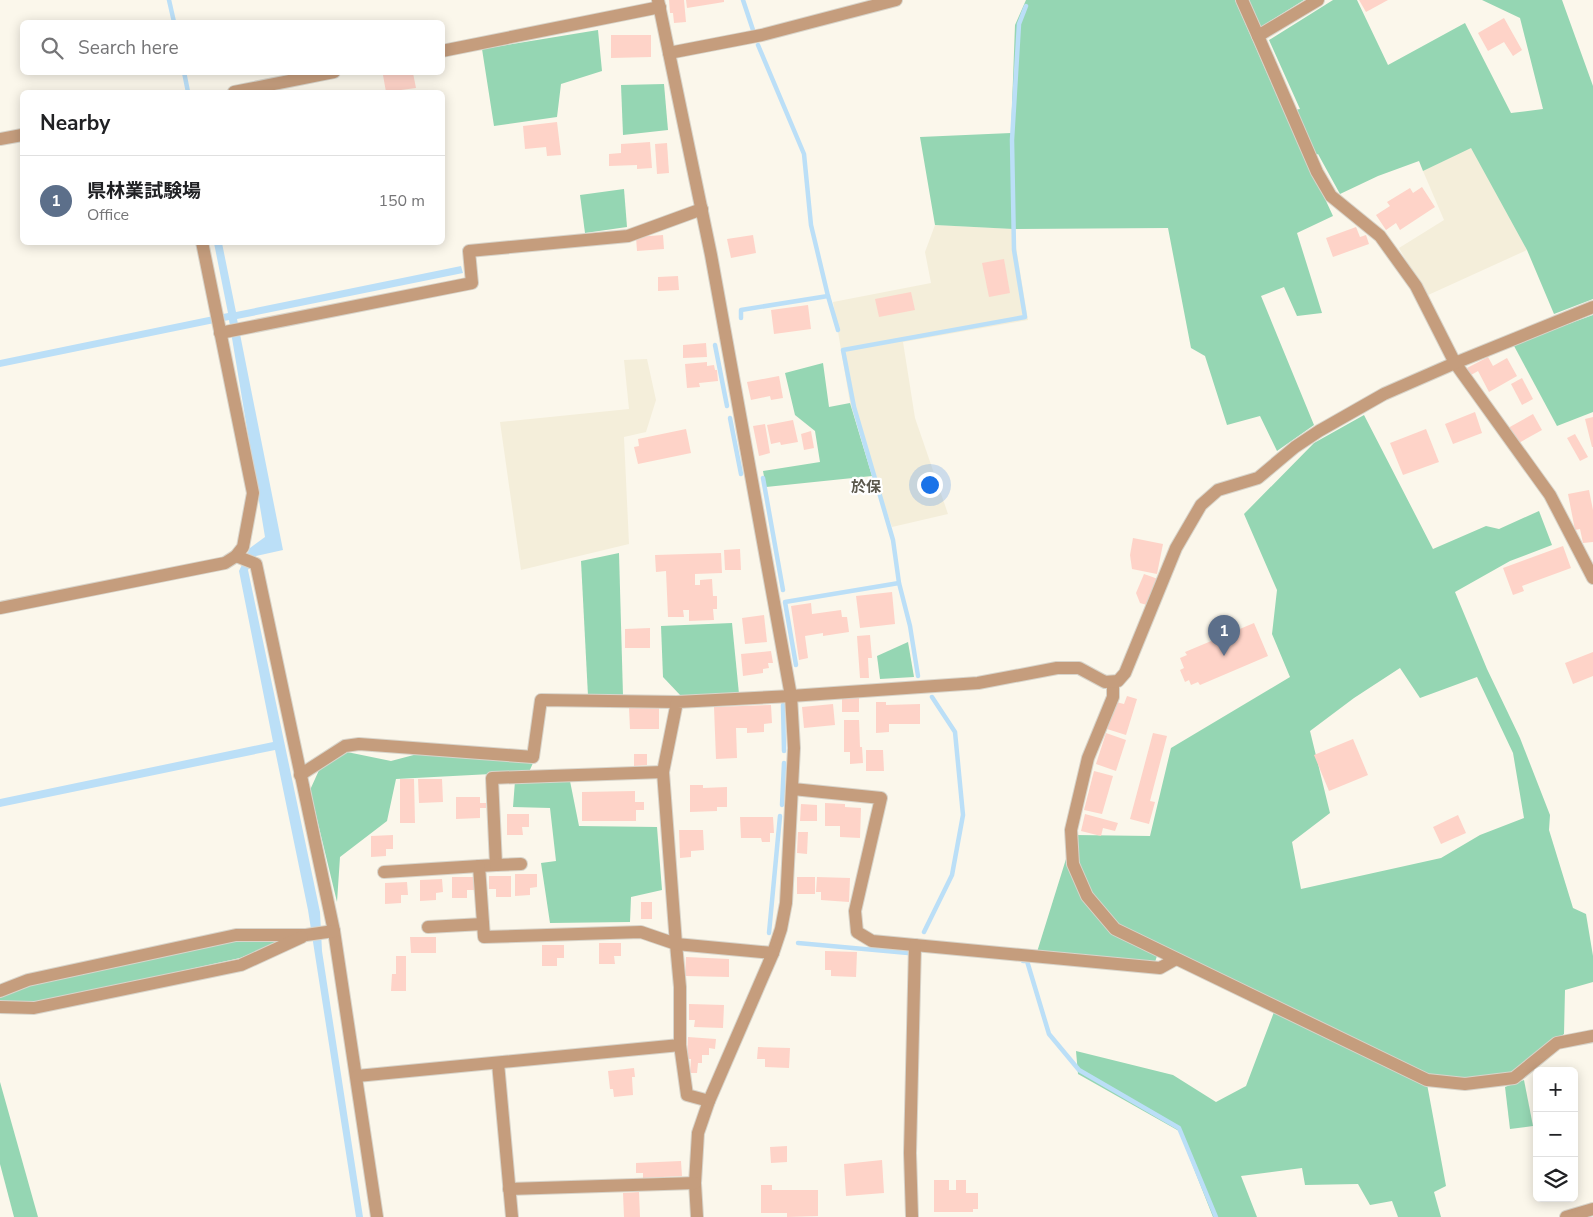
<!DOCTYPE html>
<meta charset="utf-8">
<style>
body{margin:0;font-family:"Nunito Sans","Noto Sans JP",sans-serif;background:#f2f2f2;color:#202124}
.controls{position:absolute;right:15px;bottom:15px;display:grid;overflow:hidden;border-radius:8px;box-shadow:0 2px 12px #0003}
.controls button{width:45px;height:45px;display:grid;place-items:center;padding:0;border:0;border-bottom:1px solid #e0e0e0;background:#fff;color:#202124;font:25px sans-serif}
.you{position:absolute;left:929px;top:484px;width:18px;height:18px;margin:-12px;border:4px solid #fff;border-radius:50%;background:#1a73e8;box-shadow:0 0 0 8px #1a73e833}
.badge{display:grid;place-items:center;width:32px;height:32px;border-radius:50%;background:#937d24;color:#fff;font-size:16px;font-weight:700}
.pin{position:absolute;translate:-50% -41px;filter:drop-shadow(0 1px 2px #0008)}
.pin::after{content:'';position:absolute;top:26px;width:18px;height:15px;background:inherit;clip-path:polygon(0 0,100% 0,50% 100%)}
.list{margin:0;padding:0;list-style:none}
h2{display:flex;justify-content:space-between;align-items:center;height:65px;margin:0;padding:0 20px;font-size:21px}
h2 small{font-size:16px;font-weight:400;color:#757577}
.list li{display:grid;grid-template-columns:32px 1fr auto;gap:15px;align-items:center;box-sizing:border-box;height:90px;padding:0 20px;border-top:1px solid #e0e0e0}
.list b{display:block;font-size:19px;white-space:nowrap}
.list p{margin:0;font-size:16px;white-space:nowrap;color:#757577}
.list em{font-size:16px;font-style:normal;color:#757577}
.icon{flex:none;width:28px;height:28px;fill:none;stroke:currentColor;stroke-width:2;stroke-linecap:round;stroke-linejoin:round}
.map{position:relative;flex:none;width:1593px;height:1217px;overflow:hidden}
.search{position:absolute;background:#fff;box-shadow:0 2px 12px #0003;left:20px;top:20px;width:425px;height:55px;display:flex;align-items:center;gap:12px;box-sizing:border-box;padding:0 18px;border-radius:8px;color:#757577;font-size:19px}
.panel{position:absolute;background:#fff;box-shadow:0 2px 12px #0003;left:20px;top:90px;width:425px;height:155px;border-radius:8px}
.map>svg:first-child{display:block}
.built{fill:#f4eeda}
.green{fill:#95d6b3;fill-rule:evenodd}
.water{fill:#bbdff7}
.lines{fill:none;stroke-linecap:round;stroke-linejoin:round}
.stream{stroke:#bbdff7;stroke-width:4.5}
.building{fill:#fed3c8}
.street-casing{stroke:#d8d4ca;stroke-width:14}
.street{stroke:#c59d7d;stroke-width:12}
.labels{text-anchor:middle;stroke-width:4.5;stroke-linejoin:round;paint-order:stroke}
.neighbourhood-label{font-size:15px;font-weight:bold;fill:#5b584d;stroke:#fff}
</style>
<div class="map">
<svg width="1593" height="1217" viewBox="0 0 1593 1217">
<rect width="100%" height="100%" fill="#fbf7eb"/>
<g class="built">
<path d="M1471,147L1527,250L1426,296L1399,248L1444,220L1423,171Z"/>
<path d="M935,225L1013,229L1028,320L903,342L915,418L948,514L892,527L850,403L833,302L931,283L925,252Z"/>
<path d="M647,359L656,400L646,432L624,437L629,544L521,570L500,422L629,409L624,360Z"/>
</g>
<g class="green">
<path d="M1026,0H1235L1284,112L1300,109L1269,40L1333,0H1357L1388,65L1465,23L1511,113L1543,109L1520,18L1482,0H1562L1593,86V299L1554,314L1527,250L1471,148L1423,171L1419,161L1378,176L1340,194L1318,154L1307,160L1333,216L1297,233L1322,313L1297,316L1284,287L1261,296L1314,425L1277,451L1260,416L1227,425L1205,356L1191,348L1168,228L1013,229L935,225L920,137L1011,133L1015,25Z"/>
<path d="M1249,0H1304L1261,27Z"/>
<path d="M598,30L602,71L561,84L557,117L494,126L482,49Z"/>
<path d="M664,84L668,130L623,135L621,85Z"/>
<path d="M624,189L627,227L585,233L580,195Z"/>
<path d="M1593,315V412L1557,426L1513,344Z"/>
<path d="M823,363L829,407L850,403L872,476L766,487L763,471L820,462L815,431L795,415L785,373Z"/>
<path d="M1364,415L1433,549L1486,526L1499,529L1539,511L1552,545L1510,561L1455,592L1487,669L1520,738L1550,815L1549,830L1573,908L1586,914L1593,956V982L1565,990L1564,1034L1513,1072L1465,1081L1431,1076L1118,924L1091,892L1079,863L1075,835L1150,836L1171,748L1290,677L1272,634L1277,590L1244,514L1314,443ZM1400,668L1420,698L1477,677L1513,753L1524,818L1480,835L1441,858L1301,889L1292,842L1330,813L1310,731L1354,698Z"/>
<path d="M619,553L623,696H588L581,561Z"/>
<path d="M732,623L739,694L681,696L663,677L661,626Z"/>
<path d="M908,642L914,677L880,679L877,656Z"/>
<path d="M347,752L391,761L425,752L533,763L529,772L396,779L387,821L340,857L337,902L310,790L320,768Z"/>
<path d="M515,781H570L579,826L657,827L662,890L631,897L630,922L550,923L541,863L556,861L550,808L513,807Z"/>
<path d="M1066,859L1084,898L1157,956L1155,962L1037,952Z"/>
<path d="M237,939L277,940L274,945L240,958L37,1003L0,1004V995L31,983Z"/>
<path d="M1274,1012L1427,1084L1446,1186L1434,1192L1441,1217H1398L1392,1201L1370,1205L1358,1184L1305,1185L1302,1168L1241,1176L1257,1217H1213L1179,1131L1078,1074L1076,1051L1173,1075L1216,1102L1246,1086Z"/>
<path d="M1524,1080L1533,1126L1510,1129L1505,1087Z"/>
<path d="M0,1082L38,1217H14L0,1164Z"/>
</g>
<path class="water" d="M214,243H222L236,312L461,266L463,273L237,319L283,550L256,556L248,570L320,912L322,951L363,1217H356L308,910L275,750L0,807V799L273,742L239,571L250,548L265,537L229,320L0,367V360L228,313Z"/>
<g class="lines">
<g class="stream">
<path d="M169,0L174,22"/>
<path d="M743,0L753,30"/>
<path d="M184,72L188,92"/>
<path d="M828,296L838,330"/>
<path d="M741,318V310L828,296L811,225L804,154L758,45"/>
<path d="M715,345L727,406"/>
<path d="M730,418L741,474"/>
<path d="M763,478L783,590"/>
<path d="M796,665L785,602L899,583"/>
<path d="M918,676L910,626L899,583L893,540L854,407L843,350L1025,317L1014,250L1012,140L1019,24L1026,6"/>
<path d="M783,705L784,751"/>
<path d="M782,805L784,763"/>
<path d="M924,932L952,875L963,815L955,732L932,697"/>
<path d="M769,933L780,816"/>
<path d="M798,943L908,953"/>
<path d="M1023,961H1027L1049,1034L1079,1070L1179,1128L1216,1217"/>
</g>
</g>
<g class="building">
<path d="M669,0H684L686,22L674,23L673,13H670Z"/>
<path d="M686,0H724V2L687,8Z"/>
<path d="M1359,0H1388L1366,12Z"/>
<path d="M1504,18L1522,50L1513,56L1504,42L1488,51L1478,33Z"/>
<path d="M611,35H651V57L611,58Z"/>
<path d="M401,72H404L405,75L413,73L416,88L386,92L383,75Z"/>
<path d="M557,122L561,155L547,156L546,147L525,149L523,126Z"/>
<path d="M650,142L652,168L637,169V165L609,166V154L621,153V144Z"/>
<path d="M667,143L669,173L657,174L655,144Z"/>
<path d="M1422,187L1435,207L1400,230L1396,223L1386,230L1376,215L1390,206L1387,202L1410,188L1413,193Z"/>
<path d="M1356,227L1360,237L1366,235L1369,244L1333,257L1326,238Z"/>
<path d="M663,235L664,249L637,251L636,237Z"/>
<path d="M753,235L756,253L731,258L727,239Z"/>
<path d="M1004,259L1010,293L989,297L982,263Z"/>
<path d="M678,276L679,290L658,291V277Z"/>
<path d="M911,292L915,310L879,317L875,299Z"/>
<path d="M808,305L811,329L774,334L771,310Z"/>
<path d="M706,343L707,357L683,358V345Z"/>
<path d="M1488,357L1493,366L1507,358L1517,376L1489,392L1478,371L1471,375L1467,368Z"/>
<path d="M707,362V366L714,365L715,370H717L718,381L699,383L700,387L687,388L685,364Z"/>
<path d="M779,376L783,398L771,400L770,396L751,400L747,382Z"/>
<path d="M1522,378L1533,399L1522,405L1511,384Z"/>
<path d="M1475,412L1482,433L1453,444L1445,424Z"/>
<path d="M1533,414L1542,430L1517,444L1508,428Z"/>
<path d="M1593,417V447H1592L1585,419Z"/>
<path d="M793,420L798,442L781,445L780,442L771,444L767,425Z"/>
<path d="M765,424L770,453L759,456L753,426Z"/>
<path d="M686,429L691,453L638,464L634,447L639,446L638,439Z"/>
<path d="M1426,429L1439,462L1403,475L1390,443Z"/>
<path d="M811,431L814,448L804,450L801,434Z"/>
<path d="M1575,434L1588,457L1580,461L1567,438Z"/>
<path d="M1589,490L1593,510V542L1583,543L1580,529L1575,530L1568,494Z"/>
<path d="M1133,538L1163,544L1157,574L1132,569L1130,555Z"/>
<path d="M1563,546L1571,568L1522,586L1524,591L1513,595L1503,568Z"/>
<path d="M740,549L741,570H725L724,550Z"/>
<path d="M721,553L722,573L695,574V585H700V580L712,579L713,596H717V609H713L714,620L689,621V610H683L684,617H668L666,571L656,572L655,555Z"/>
<path d="M1144,574L1158,579L1147,605L1140,603L1136,593Z"/>
<path d="M892,592L895,624L860,628L856,596Z"/>
<path d="M811,603L812,614L841,610L842,617H847L849,632L823,636V633L805,636L808,658L799,660L791,606Z"/>
<path d="M764,615L767,642L745,644L742,618Z"/>
<path d="M1254,623L1268,656L1200,685L1198,682L1191,685L1189,680L1185,682L1180,670L1184,668L1180,658L1187,655L1185,652Z"/>
<path d="M650,628V648H625V629Z"/>
<path d="M870,635L872,658H868L869,678H860L857,636Z"/>
<path d="M771,651L773,663H768L769,668L763,669V673L743,676L741,654Z"/>
<path d="M1593,652V676L1573,684L1565,663Z"/>
<path d="M1127,696L1137,699L1126,735L1107,729L1116,702L1124,704Z"/>
<path d="M859,698V712H842V699Z"/>
<path d="M876,702H886V705L920,704V724H889V732L876,733Z"/>
<path d="M833,704L835,725L804,728L802,707Z"/>
<path d="M771,705L772,723L764,724V732L747,733V728H736L737,758L716,759L714,707Z"/>
<path d="M659,707V729H630L629,708Z"/>
<path d="M844,720H859L860,747H862L863,763L850,764V752H844Z"/>
<path d="M1106,733L1126,740L1116,771L1096,764Z"/>
<path d="M1153,733L1167,736L1150,801L1155,802L1149,824L1130,819Z"/>
<path d="M1353,739L1368,775L1329,791L1314,755Z"/>
<path d="M866,750H883L884,771H866Z"/>
<path d="M634,754H647V765L634,766Z"/>
<path d="M1094,771L1113,776L1102,814L1084,810Z"/>
<path d="M400,779H414L415,823H400Z"/>
<path d="M418,779H442L443,802L419,803Z"/>
<path d="M690,785H703V788L727,787V807H717V811L690,812Z"/>
<path d="M635,791V802H644V810H636V821H582V792Z"/>
<path d="M456,797H480V803H486V808H480V818L456,819Z"/>
<path d="M825,803L845,804V807L861,808L860,838L840,837V826H825Z"/>
<path d="M801,804L817,805V821H800Z"/>
<path d="M507,814H529V827H522L523,835H507Z"/>
<path d="M1085,814L1118,823L1115,831L1103,828L1101,836L1081,831Z"/>
<path d="M1458,815L1466,833L1441,844L1433,827Z"/>
<path d="M740,817H773L774,833H770V842H762L761,838H741Z"/>
<path d="M679,830H703L704,850L691,851V857L680,858Z"/>
<path d="M798,832H808L807,854L797,853Z"/>
<path d="M393,835V849H386V856L371,857V836Z"/>
<path d="M515,874H537V887L530,888V895L515,896Z"/>
<path d="M489,876H511V897H496V889H489Z"/>
<path d="M452,877H474V890H467V898H452Z"/>
<rect x="797" y="877" width="18" height="17"/>
<path d="M817,877L850,878L849,902L821,900V892H816Z"/>
<path d="M442,879L443,892L436,893V900L420,901V880Z"/>
<path d="M407,882L408,895H401V903L385,904V883Z"/>
<rect x="641" y="902" width="11" height="17"/>
<path d="M410,937H436V953H411Z"/>
<path d="M599,943H621V956H614L615,964H599Z"/>
<path d="M542,945H564V958H557V966H542Z"/>
<path d="M825,951L857,952L856,977L831,976V970H825Z"/>
<path d="M396,956H406V991H391L392,974H396Z"/>
<path d="M686,957L729,959V977L685,976Z"/>
<path d="M689,1004L724,1005L723,1028L694,1027L695,1020H689Z"/>
<path d="M688,1037L716,1039L715,1049L709,1048V1055H702V1063H698L697,1073H690L691,1059H687Z"/>
<path d="M758,1047L790,1048L789,1068L765,1067V1059H757Z"/>
<path d="M634,1068L635,1077H632L633,1095L614,1097L613,1089H610L608,1071Z"/>
<path d="M787,1146V1162L771,1163L770,1147Z"/>
<path d="M882,1160L884,1193L846,1196L844,1164Z"/>
<path d="M681,1161L682,1176L643,1178V1173H636V1163Z"/>
<path d="M934,1180H949V1190H956V1180H966V1193H978V1209H973V1212H934Z"/>
<path d="M761,1185H772V1190H818V1216L787,1217V1213H761Z"/>
<path d="M639,1192L640,1217H624L623,1193Z"/>
</g>
<g class="lines">
<defs>
<g id="street">
<path d="M658,0L711,255L791,696L794,748L786,903L781,929L773,953L709,1101L698,1133L695,1183L697,1217"/>
<path d="M1242,0L1258,36"/>
<path d="M1318,0L1258,36L1317,172L1331,196L1380,236L1416,286L1455,363L1550,495L1593,578"/>
<path d="M442,51L660,7"/>
<path d="M669,53L762,35L896,0"/>
<path d="M234,92L334,72"/>
<path d="M0,139L22,135"/>
<path d="M220,333L472,283L469,251L628,236L702,209"/>
<path d="M236,556L256,564L334,931L377,1217"/>
<path d="M0,608L225,563L236,556L243,547L253,493L202,242"/>
<path d="M1113,682V697L1088,758L1071,830L1073,864L1087,896L1115,929L1427,1080L1465,1084L1514,1078L1557,1043L1593,1036"/>
<path d="M663,772L492,778L496,865L479,866L484,937L641,932L676,944L680,987V1045L687,1095L709,1101"/>
<path d="M300,775L345,746L359,744L533,757L541,700L677,702"/>
<path d="M793,789L881,798L855,911L857,932L872,941L1160,968L1176,959"/>
<path d="M496,865L521,864"/>
<path d="M384,872L479,866"/>
<path d="M428,927L483,924"/>
<path d="M773,953L676,944L663,772L677,702L791,696L978,683L1057,668H1079L1105,682L1118,681L1125,673L1176,548L1201,505L1218,490L1258,478L1295,447L1319,431L1384,394L1455,363L1593,307"/>
<path d="M0,991L28,980L236,935H306L334,931"/>
<path d="M0,1007L34,1008L241,965L302,937"/>
<path d="M498,1063L512,1217"/>
<path d="M357,1076L680,1045"/>
<path d="M509,1189L695,1183"/>
<path d="M912,1217L910,1153L915,945"/>
<path d="M1566,1217L1593,1209"/>
</g>
</defs>
<use href="#street" class="street-casing"/>
<use href="#street" class="street"/>
</g>
<g class="labels">
<g class="neighbourhood-label">
<text x="866" y="492">於保</text>
</g>
</g>
</svg>
<div class="controls">
<button>+</button>
<button>−</button>
<button><svg class="icon" aria-label="layers" viewBox="0 0 24 24"><path d="M12 4l9 5-9 5-9-5zM3 14l9 5 9-5"/></svg></button>
</div>
<div class="you"></div>
<div class="pin badge" style="left:1224px;top:656px;background:#5c6f8a">1</div>
<div class="search"><svg class="icon" aria-label="search" viewBox="0 0 24 24"><circle cx="10" cy="10" r="6"/><path d="M15 15l6 6"/></svg>Search here</div>
<section class="panel">
<h2>Nearby<small></small></h2>
<ul class="list">
<li><span class="badge" style="background:#5c6f8a">1</span><div><b>県林業試験場</b><p>Office</p></div><em>150 m</em></li>
</ul>
</section>
</div>
